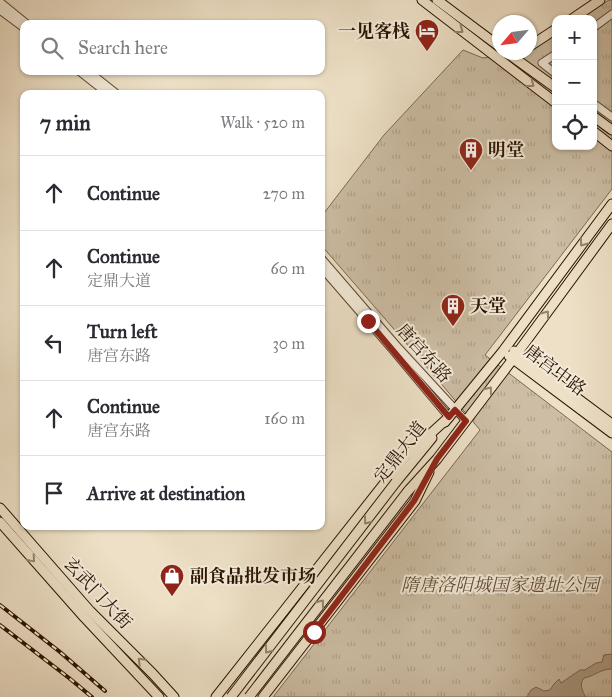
<!DOCTYPE html>
<meta charset="utf-8">
<style>
body{margin:0;font-family:"IM FELL Great Primer","Noto Serif SC",serif;background:#f7f7f7;color:#2b2b33}
.controls{position:absolute;right:15px;top:15px;display:grid;overflow:hidden;border-radius:10px;box-shadow:0 1px 4px #0004}
.controls button{width:45px;height:45px;display:grid;place-items:center;padding:0;border:0;border-bottom:1px solid #e1e1e2;background:#fff;color:#2b2b33;font:25px sans-serif}
.compass{position:absolute;left:492px;top:15px;width:45px;height:45px;border-radius:50%;background:#fff;box-shadow:0 1px 4px #0004;rotate:242deg}
.stop{position:absolute;width:15px;height:15px;margin:-11px;border:4px solid #8f2418;border-radius:50%;background:#fff}
.stop.end{background:#8f2418;border-color:#fff;box-shadow:0 1px 5px #0008}
.list{margin:0;padding:0;list-style:none}
h2{display:flex;justify-content:space-between;align-items:center;height:65px;margin:0;padding:0 20px;font-size:21px}
h2 small{font-size:16px;font-weight:400;color:#7c7c81}
.list li{display:grid;grid-template-columns:32px 1fr auto;gap:15px;align-items:center;box-sizing:border-box;height:75px;padding:0 20px;border-top:1px solid #e1e1e2}
.list b{display:block;font-size:19px;white-space:nowrap}
.list p{margin:0;font-size:16px;white-space:nowrap;color:#7c7c81}
.list em{font-size:16px;font-style:normal;color:#7c7c81}
.icon{flex:none;width:28px;height:28px;fill:none;stroke:currentColor;stroke-width:2;stroke-linecap:round;stroke-linejoin:round}
.map{position:relative;flex:none;width:612px;height:697px;overflow:hidden}
.search{position:absolute;background:#fff;box-shadow:0 1px 4px #0004;left:20px;top:20px;width:305px;height:55px;display:flex;align-items:center;gap:12px;box-sizing:border-box;padding:0 18px;border-radius:10px;color:#7c7c81;font-size:19px}
.panel{position:absolute;background:#fff;box-shadow:0 1px 4px #0004;left:20px;top:90px;width:305px;height:440px;border-radius:10px}
.map>svg:first-child{display:block}
.park{fill:url(#park-tufts);stroke:#7b6852}
.water{fill:#ab9a83;stroke:#77644f}
.lines{fill:none;stroke-linecap:round;stroke-linejoin:round}
.minor-casing{stroke:#5b4632;stroke-width:9}
.major-casing{stroke:#2a1300;stroke-width:11}
.minor{stroke:#f3ebda;stroke-width:7}
.major{stroke:#ede0c6;stroke-width:9}
.rail-casing{stroke:#2a1300;stroke-width:4}
.rail{stroke:#f3ebda;stroke-width:2;stroke-dasharray:5.5;stroke-linecap:butt}
.major-bridge-casing{stroke:#2a1300;stroke-width:11;stroke-linecap:butt}
.major-bridge{stroke:#ede0c6;stroke-width:9}
.oneway{stroke:#95846d}
.route{stroke:#8f2418;stroke-width:6}
.labels{text-anchor:middle;stroke-width:4;stroke-linejoin:round;paint-order:stroke}
.poi-label{font-size:18px;font-weight:bold;fill:#2a1300;stroke:#f3ebda;text-anchor:start}
.street-label{font-size:18px;fill:#2a1300;stroke:#f3ebda}
.park-label{font-size:18px;font-style:italic;fill:#634e39;stroke:#f3ebda}
</style>
<div class="map">
<svg width="612" height="697" viewBox="0 0 612 697">
<defs>
<pattern id="park-tufts" width="24" height="20" patternUnits="userSpaceOnUse" patternTransform="scale(1.25)"><rect width="24" height="20" fill="#ccbda4"/><path d="M3 7l-1-3M5 7V3M7 7l1-3M15 17l-1-3M17 17v-4M19 17l1-3" fill="none" stroke="#afa28b"/></pattern>
</defs>
<rect width="100%" height="100%" fill="#ede0c6"/>
<filter id="stains"><feTurbulence type="fractalNoise" baseFrequency=".004" numOctaves="4"/><feColorMatrix values="0 0 0 0 .2 0 0 0 0 .09 0 0 0 0 .02 0 0 0 .5 -.17"/></filter>
<radialGradient id="worn" r=".72"><stop offset=".6" stop-color="#630" stop-opacity="0"/><stop offset="1" stop-color="#630" stop-opacity=".3"/></radialGradient>
<path class="park" d="M609,0H612V189L485,355L612,452V697H273L480,430L438,380L321,245V217L384,135L463,50L483,58L510,53L530,52V49L556,34V146H593V19H579Z"/>
<path class="water" d="M612,654V669C600,669 595,676 584,678C579,684 582,691 586,697H527L531,690L536,687L544,691L550,690L554,684L559,679L561,683L580,670H585L596,663L602,662L604,655Z"/>
<g class="lines">
<defs>
<g id="minor">
<path d="M0,2L27,24"/>
<path d="M0,10L24,28"/>
<path d="M593,28L612,14"/>
<path d="M556,54L542,63L556,74"/>
<path d="M79,71L108,94"/>
<path d="M88,71L117,94"/>
<path d="M593,103L612,117"/>
<path d="M321,258L396,345L466,421"/>
<path d="M321,267L392,349L449,417"/>
</g>
<g id="major">
<path d="M422,0L556,103"/>
<path d="M437,0L500,47"/>
<path d="M572,19L600,0"/>
<path d="M530,46L556,29"/>
<path d="M506,52L556,88"/>
<path d="M593,116L612,130"/>
<path d="M593,131L612,146"/>
<path d="M514,351L612,424"/>
<path d="M509,356L612,433"/>
<path d="M445,422L503,351L612,204"/>
<path d="M396,482L432,438"/>
<path d="M408,491L437,459L513,359L612,224"/>
<path d="M0,508L90,611L153,674L174,697"/>
<path d="M0,522L84,617L159,697"/>
<path d="M216,697L406,456L449,417"/>
<path d="M263,697L415,501L429,472"/>
</g>
</defs>
<use href="#minor" class="minor-casing"/>
<use href="#major" class="major-casing"/>
<use href="#minor" class="minor"/>
<use href="#major" class="major"/>
<defs>
<g id="rail">
<path d="M0,605L60,652L105,691"/>
<path d="M0,625L69,678L92,697"/>
</g>
</defs>
<use href="#rail" class="rail-casing"/>
<use href="#rail" class="rail"/>
<defs>
<g id="major-bridge">
<path d="M231,697L396,482"/>
<path d="M249,697L408,491"/>
</g>
</defs>
<use href="#major-bridge" class="major-bridge-casing"/>
<use href="#major-bridge" class="major-bridge"/>
</g>
<defs><path id="oneway-chevron" d="M-2-3.5L2.5 0L-2 3.5" fill="none" stroke-width="1.6" stroke-linecap="round" stroke-linejoin="round" transform="scale(1.25)"/></defs>
<g class="oneway">
<use href="#oneway-chevron" transform="translate(460 30) rotate(37)"/>
<use href="#oneway-chevron" transform="translate(531 84) rotate(37)"/>
<use href="#oneway-chevron" transform="translate(583 243) rotate(126)"/>
<use href="#oneway-chevron" transform="translate(546 314) rotate(-54)"/>
<use href="#oneway-chevron" transform="translate(489 390) rotate(-52)"/>
<use href="#oneway-chevron" transform="translate(367 521) rotate(128)"/>
<use href="#oneway-chevron" transform="translate(32 559) rotate(49)"/>
<use href="#oneway-chevron" transform="translate(321 603) rotate(-52)"/>
<use href="#oneway-chevron" transform="translate(268 650) rotate(128)"/>
<use href="#oneway-chevron" transform="translate(141 661) rotate(-135)"/>
</g>
<g class="lines">
<path class="route" d="M314,632L414,501L437,459L466,421L455,410L449,417L368,321"/>
</g>
<defs>
<symbol id="hotel-pin" viewBox="-11 -11 22 30"><path d="M0 17L-7.5 6A9.5 9.5 0 1 1 7.5 6Z" fill="#8f2418" stroke="#f3ebda"/><path d="M-6-4.5h1.5V1H6V5H4.5V3h-9V5H-6ZM-4 0a1.8 1.8 0 1 1 3.6 0ZM.5 0V-2.5h3Q6-2.5 6 0Z" fill="#fff"/></symbol>
<symbol id="building-pin" viewBox="-11 -11 22 30"><path d="M0 17L-7.5 6A9.5 9.5 0 1 1 7.5 6Z" fill="#8f2418" stroke="#f3ebda"/><path d="M-4-6H4V6H1V3H-1V6H-4ZM-2.5-4.3h1.7v1.8h-1.7ZM.8-4.3h1.7v1.8H.8ZM-2.5-1h1.7V.8h-1.7ZM.8-1h1.7V.8H.8Z" fill="#fff"/></symbol>
<symbol id="shop-pin" viewBox="-11 -11 22 30"><path d="M0 17L-7.5 6A9.5 9.5 0 1 1 7.5 6Z" fill="#8f2418" stroke="#f3ebda"/><path d="M-5-2.5h2.3a2.7 3.5 0 0 1 5.4 0H5L5.5 6h-11ZM-1.5-2.5h3a1.5 2.3 0 0 0-3 0Z" fill="#fff"/></symbol>
</defs>
<g fill-rule="evenodd">
<use href="#hotel-pin" x="413" y="17" width="28" height="38"/>
<use href="#building-pin" x="457" y="136" width="28" height="38"/>
<use href="#building-pin" x="439" y="292" width="28" height="38"/>
<use href="#shop-pin" x="158" y="562" width="28" height="38"/>
</g>
<g class="labels">
<g class="poi-label">
<text x="410" y="37" text-anchor="end">一见客栈</text>
<text x="488" y="156">明堂</text>
<text x="470" y="312">天堂</text>
<text x="190" y="582">副食品批发市场</text>
</g>
<g class="street-label">
<text transform="translate(424 353) rotate(48)" y="6">唐宫东路</text>
<text transform="translate(555 370) rotate(37)" y="6">唐宫中路</text>
<text transform="translate(400 452) rotate(-52)" y="6">定鼎大道</text>
<text transform="translate(98 593) rotate(47)" y="6">玄武门大街</text>
</g>
<g class="park-label">
<text x="500" y="591">隋唐洛阳城国家遗址公园</text>
</g>
</g>
<rect width="100%" height="100%" filter="url(#stains)"/>
<rect width="100%" height="100%" fill="url(#worn)"/>
</svg>
<div class="controls">
<button>+</button>
<button>−</button>
<button><svg class="icon" aria-label="locate" viewBox="0 0 24 24"><circle cx="12" cy="12" r="6"/><path d="M12 2v4M12 18v4M2 12h4M18 12h4"/></svg></button>
</div>
<svg class="compass" viewBox="-18 -18 36 36"><path d="M0-13l5 13h-10z" fill="#e53935"/><path d="M0 13l5-13h-10z" fill="#7c7c81"/></svg>
<div class="stop" style="left:314px;top:632px"></div>
<div class="stop end" style="left:368px;top:321px"></div>
<div class="search"><svg class="icon" aria-label="search" viewBox="0 0 24 24"><circle cx="10" cy="10" r="6"/><path d="M15 15l6 6"/></svg>Search here</div>
<section class="panel">
<h2>7 min<small>Walk · 520 m</small></h2>
<ul class="list">
<li><svg class="icon" aria-label="ahead" viewBox="0 0 24 24"><path d="M12 20V5M6 11l6-6 6 6"/></svg><div><b>Continue</b></div><em>270 m</em></li>
<li><svg class="icon" aria-label="ahead" viewBox="0 0 24 24"><path d="M12 20V5M6 11l6-6 6 6"/></svg><div><b>Continue</b><p>定鼎大道</p></div><em>60 m</em></li>
<li><svg class="icon" aria-label="left" viewBox="0 0 24 24"><path d="M17 20v-9H6M10 6l-5 5 5 5"/></svg><div><b>Turn left</b><p>唐宫东路</p></div><em>30 m</em></li>
<li><svg class="icon" aria-label="ahead" viewBox="0 0 24 24"><path d="M12 20V5M6 11l6-6 6 6"/></svg><div><b>Continue</b><p>唐宫东路</p></div><em>160 m</em></li>
<li><svg class="icon" aria-label="arrive" viewBox="0 0 24 24"><path d="M6 21V4h12l-3 4 3 4H6"/></svg><div><b>Arrive at destination</b></div></li>
</ul>
</section>
</div>
